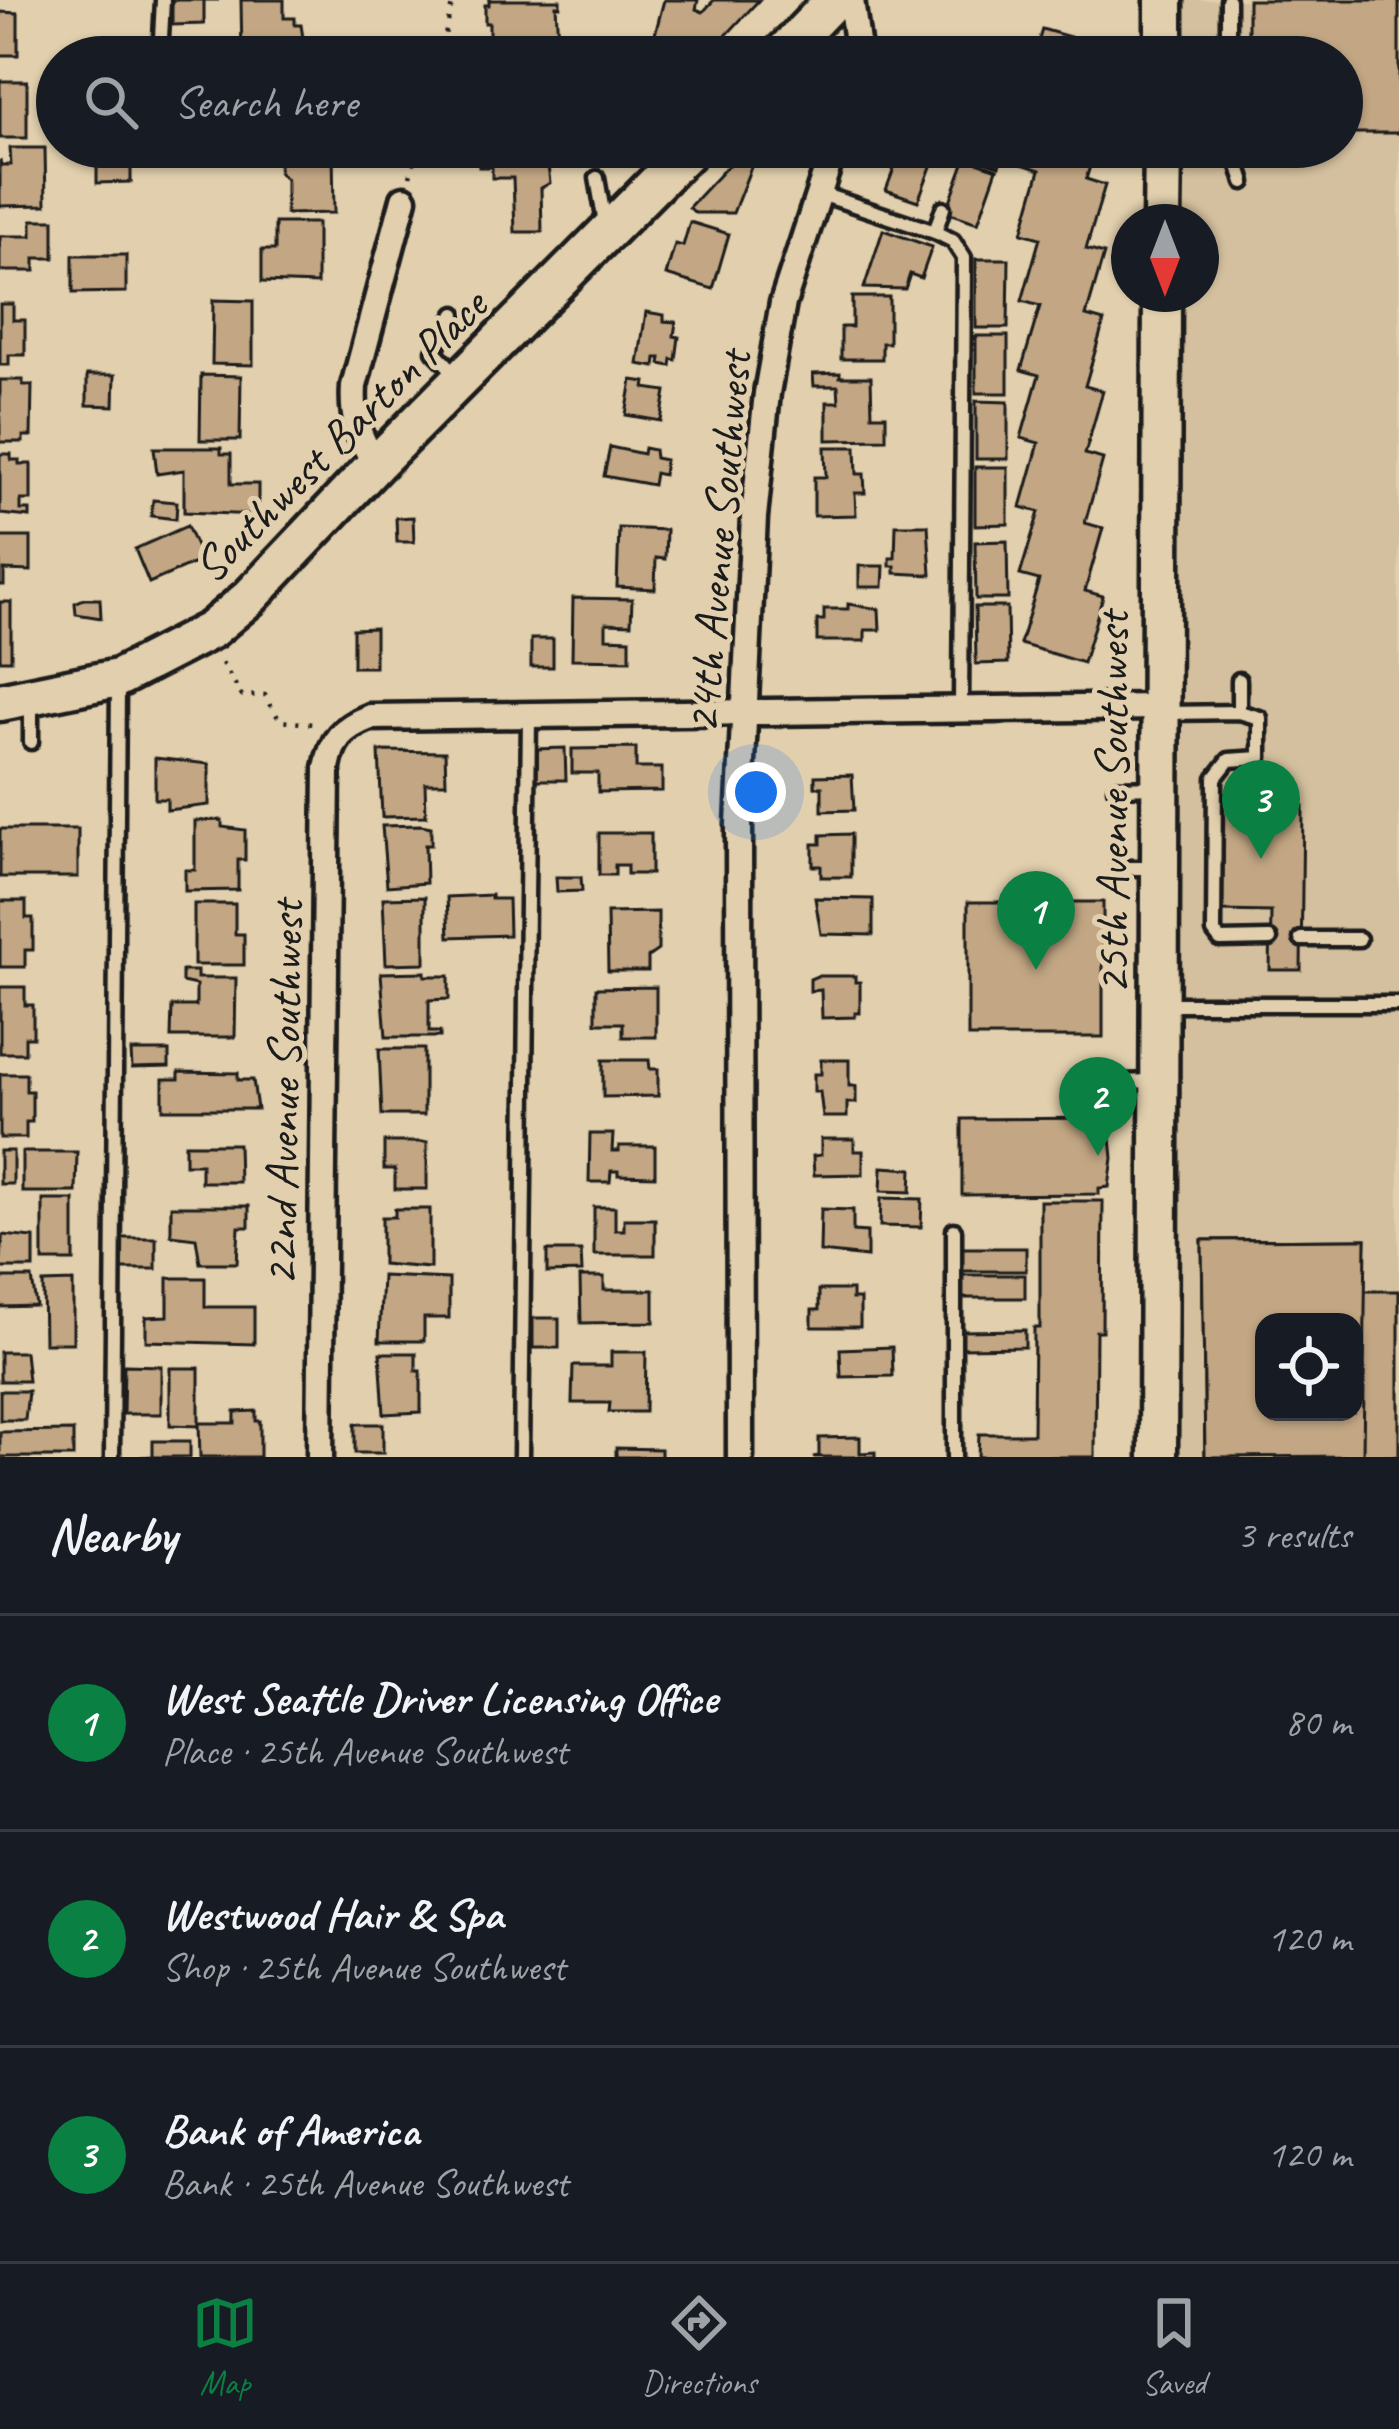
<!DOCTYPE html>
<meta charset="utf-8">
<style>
body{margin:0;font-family:Caveat,sans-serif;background:#242831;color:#f1f3f6}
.controls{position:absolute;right:36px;bottom:36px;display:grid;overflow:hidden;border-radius:24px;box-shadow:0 3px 9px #0004}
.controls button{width:108px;height:108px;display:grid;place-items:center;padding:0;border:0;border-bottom:3px solid #363941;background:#171b24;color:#f1f3f6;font:60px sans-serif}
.compass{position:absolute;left:1111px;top:204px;width:108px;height:108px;border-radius:50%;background:#171b24;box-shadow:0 3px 9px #0004;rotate:180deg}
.you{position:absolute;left:756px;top:792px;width:42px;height:42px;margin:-30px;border:9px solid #fff;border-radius:50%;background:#1a73e8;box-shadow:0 0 0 18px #1a73e833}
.badge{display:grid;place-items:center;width:78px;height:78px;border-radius:50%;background:#0b8043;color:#fff;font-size:39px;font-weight:700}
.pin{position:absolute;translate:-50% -99px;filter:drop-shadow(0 3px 6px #0008)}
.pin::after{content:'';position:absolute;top:63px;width:42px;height:36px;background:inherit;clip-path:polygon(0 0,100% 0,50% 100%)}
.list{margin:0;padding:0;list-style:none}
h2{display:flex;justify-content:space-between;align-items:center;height:156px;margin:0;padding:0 48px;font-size:51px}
h2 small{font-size:39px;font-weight:400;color:#9ea1a6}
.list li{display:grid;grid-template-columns:78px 1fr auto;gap:36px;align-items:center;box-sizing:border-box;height:216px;padding:0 48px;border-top:3px solid #363941}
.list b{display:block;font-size:45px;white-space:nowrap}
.list p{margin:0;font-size:39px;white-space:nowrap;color:#9ea1a6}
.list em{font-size:39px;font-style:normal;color:#9ea1a6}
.icon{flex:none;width:66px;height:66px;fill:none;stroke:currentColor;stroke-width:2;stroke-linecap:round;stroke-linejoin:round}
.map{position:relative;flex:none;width:1399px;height:1457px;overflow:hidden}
.search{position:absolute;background:#171b24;box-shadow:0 3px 9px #0004;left:36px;right:36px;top:36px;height:132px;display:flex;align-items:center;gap:30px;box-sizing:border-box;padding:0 42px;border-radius:66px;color:#9ea1a6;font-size:45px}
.sheet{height:804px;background:#171b24}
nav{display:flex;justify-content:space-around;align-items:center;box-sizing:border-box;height:168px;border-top:3px solid #363941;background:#171b24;font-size:33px;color:#9ea1a6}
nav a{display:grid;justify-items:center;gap:6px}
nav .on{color:#0b8043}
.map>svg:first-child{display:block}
.built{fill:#d4c09e;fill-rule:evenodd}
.building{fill:#c3a784;stroke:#1c1c1c;stroke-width:3;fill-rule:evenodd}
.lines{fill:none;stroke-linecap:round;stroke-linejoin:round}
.lane-casing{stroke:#1c1c1c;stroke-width:21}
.street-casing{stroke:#1c1c1c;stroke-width:33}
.secondary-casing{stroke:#1c1c1c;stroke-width:45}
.path{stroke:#1c1c1c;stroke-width:4.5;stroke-dasharray:3 9;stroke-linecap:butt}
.lane{stroke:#e1cfad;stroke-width:12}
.street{stroke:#e1cfad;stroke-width:24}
.secondary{stroke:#e1cfad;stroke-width:36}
.labels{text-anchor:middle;stroke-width:10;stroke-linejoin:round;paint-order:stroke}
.street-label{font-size:48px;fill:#1c1c1c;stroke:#e1cfad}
</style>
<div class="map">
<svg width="1399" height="1457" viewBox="0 0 1399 1457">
<rect width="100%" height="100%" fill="#e1cfad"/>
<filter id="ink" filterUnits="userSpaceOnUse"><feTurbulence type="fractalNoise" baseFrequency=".00833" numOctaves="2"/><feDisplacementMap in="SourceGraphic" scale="24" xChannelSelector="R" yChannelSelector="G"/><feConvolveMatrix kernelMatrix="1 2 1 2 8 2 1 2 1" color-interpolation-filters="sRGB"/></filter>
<g filter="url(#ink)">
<path class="built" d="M1164,0H1399V1457H1159L1162,294H1201V222H1162L1163,147H1342V57H1164ZM1264,1322H1354V1412H1264Z"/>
<g class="building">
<path d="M172,0H219H204V24L172,25Z"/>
<path d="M241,0H284V18H295V25H301L306,57L242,56Z"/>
<path d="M489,0H560V6H556L559,57H489V23H485V5H489Z"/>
<path d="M664,0H698L696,9L703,12L714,0H759L706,57H649Z"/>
<path d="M1248,0H1399V133H1342V57H1248Z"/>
<path d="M0,12L18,13V55H0Z"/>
<path d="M1042,29L1105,47L1102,57H1034Z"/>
<rect x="0" y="81" width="27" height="57"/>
<path d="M97,147H131V182L97,183Z"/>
<path d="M475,147H546L550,183L541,188L542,232H515L513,178H492V167H479V162H475Z"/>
<path d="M902,147L938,148L918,201L886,190Z"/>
<path d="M970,147H1006L999,166L967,155Z"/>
<path d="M1027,147H1096L1086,179L1105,185L1086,249L1104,254L1086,316L1104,321L1085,386L1103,391L1085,454L1103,459L1085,523L1103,528L1085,591L1103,596L1083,663L1020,644L1039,580L1020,575L1039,512L1021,507L1039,443L1021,438L1039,375L1021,370L1040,306L1022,301L1040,238L1022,233L1040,170L1022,164Z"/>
<path d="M10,148H45L46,205L0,206V160L1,165H11Z"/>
<path d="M333,150L334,213L286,214V179L279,172V151Z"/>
<path d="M737,156L753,162L733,213H695L689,207Z"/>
<path d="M966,158L997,169L978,223L946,212Z"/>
<path d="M32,220H54V258H35V271H0V236H32Z"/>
<path d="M690,222L729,234L713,289L666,275L675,244L683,246Z"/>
<path d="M275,223H317V284L262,282V250H275Z"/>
<path d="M883,230L932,247L921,278L910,274L905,289L864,288Z"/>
<path d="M73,255H126V292L73,293Z"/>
<path d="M976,259H1009L1008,328H976Z"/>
<path d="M852,297H889V343H882V359H841V327H852Z"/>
<path d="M213,300L253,301V365L212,364Z"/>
<path d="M0,304H13V320H25V355H9V365H0Z"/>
<path d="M646,312L664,315V321L676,322L674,336L679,337L676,360L672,359L671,366L660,364L661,358H656L655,367L638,364Z"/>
<rect x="976" y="336" width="32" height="57"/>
<path d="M840,373V377H871L872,415H886V439L827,440V402H839L838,386H814L813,374Z"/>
<path d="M87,375H115L114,406L87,405Z"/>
<path d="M201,375L241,376L240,440H200Z"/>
<path d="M0,380H23V385H32L31,436H23V442H0Z"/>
<path d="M632,380L646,382L645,388L666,391L661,421L626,415Z"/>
<path d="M976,401L1008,402V459H976Z"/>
<path d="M610,447L643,454L644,448L654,450L655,458L665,460L663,475L655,473L653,485L604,476Z"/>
<path d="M825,447H856L857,474H864L865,493H855L856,515L814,516V477H826Z"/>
<path d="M154,448H221V454H231V484H258V515L184,512V470L157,474Z"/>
<path d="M0,454H11V460H19V464H31V500H21V510H30V517L0,514Z"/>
<path d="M975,467H1008V524L975,525Z"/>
<path d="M153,500L177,502L176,519L151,516Z"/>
<path d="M413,517L414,542H397L396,518Z"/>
<path d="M896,525H928L931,575L895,573V566H890V558H895Z"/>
<path d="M187,526L202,560L149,583L135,549Z"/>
<path d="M619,528L666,530L665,559L656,558L655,589L617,587Z"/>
<path d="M0,537H31V571L4,570V585H0Z"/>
<path d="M1007,541L1008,599H976L975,542Z"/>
<path d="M859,566H884L883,587H859Z"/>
<path d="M573,598L632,599L631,624L606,623V638L630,639V660L572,659Z"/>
<path d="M84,599H100L101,618L76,614L75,603Z"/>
<rect x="0" y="602" width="11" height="58"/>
<path d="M848,604L879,609L880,630H865V641H817V620H824V609H848Z"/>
<path d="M975,607H1007L1008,663L976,664Z"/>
<path d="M375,628V667H353V629Z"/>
<rect x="531" y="639" width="22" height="28"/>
<path d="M565,748L566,780H535V749Z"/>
<path d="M636,748V768H662V791L598,792V773H572V749Z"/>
<path d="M379,751L445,752L446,783H425L426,816L382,817Z"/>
<path d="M155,758L209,764V805L167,810V799H155Z"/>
<path d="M852,775L854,810L822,811V787H815V776Z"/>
<path d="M1221,806H1303L1301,970H1270L1271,912L1220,911Z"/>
<path d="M222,820V827L245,830V860H238V890L185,891V870H195V821Z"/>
<path d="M421,825L431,827V845H425L426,883L387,886L382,826Z"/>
<rect x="0" y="829" width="78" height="48"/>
<path d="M599,833H651V874H627V865H615V875H599Z"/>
<path d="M851,834V877H821V866H813V844H821V835Z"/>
<path d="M556,877H581L582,891L557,892Z"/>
<path d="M491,895V899H508L509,935L449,937L447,897Z"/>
<path d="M425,897V963L386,964L383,898Z"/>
<path d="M815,898L873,899V935L821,934Z"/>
<path d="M0,901H26V918H33V950H25V967H0Z"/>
<rect x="968" y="902" width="135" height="135"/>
<path d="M194,904H235V934H244V965H194Z"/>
<path d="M658,912V950L648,957V971H608L607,913Z"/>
<path d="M182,971H197V978H236L235,1037H171L172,1006H196V985L182,982Z"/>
<path d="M425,972V976H449V999L429,1000V1032H440V1037H386L381,973Z"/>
<path d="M817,976H855V982H860V1013H855V1017L822,1018L821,990L810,991V979Z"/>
<path d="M0,987H25V1005H33V1037H25V1053H0Z"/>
<path d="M656,987V1037H623V1023H596V988Z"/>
<path d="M379,1049H424V1115H382Z"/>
<path d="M131,1051H169V1067L132,1068Z"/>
<path d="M603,1060H649L650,1069H658V1096L603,1097Z"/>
<path d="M821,1060H849V1086H856V1103H847V1117H823L820,1092H814V1074H821Z"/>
<path d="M179,1072L238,1073V1080H253L257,1109H163V1079H179Z"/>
<path d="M0,1074H26V1091H32V1122H26V1138H0Z"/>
<path d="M1109,1118L1113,1158L1109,1187L1099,1188V1194L962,1195V1119Z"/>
<path d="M590,1134H613L612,1151H619V1146H655V1176L618,1175V1171H611L610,1182H589Z"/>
<path d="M821,1139H854V1151H863V1174L814,1175L813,1156L821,1155Z"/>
<path d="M384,1142H427V1189H395V1169H384Z"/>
<path d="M185,1144H238L239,1182H201V1164H185Z"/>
<rect x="0" y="1151" width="13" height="33"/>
<path d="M22,1152H77L76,1192H22Z"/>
<path d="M882,1167L912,1169L911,1192L881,1191Z"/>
<path d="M881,1198L922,1199L921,1227L880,1226Z"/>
<rect x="43" y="1200" width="31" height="61"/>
<path d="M1040,1201H1103L1102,1331H1096L1095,1457H978L979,1434H1033L1034,1328H1040Z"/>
<path d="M171,1206H249V1227H239L237,1263H200L196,1238L171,1235Z"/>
<path d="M594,1207H615V1230H624V1219H655V1255H594Z"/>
<path d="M395,1209H430V1268L382,1264V1217H395Z"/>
<path d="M821,1209L853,1210V1231L867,1232V1257L820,1252Z"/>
<path d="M3,1235L34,1238V1268H0Z"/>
<rect x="120" y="1238" width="36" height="31"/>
<path d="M1358,1239H1366L1364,1291H1399V1456L1205,1457L1202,1240ZM1264,1322H1354V1412H1264Z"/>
<path d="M1358,1239H1366L1363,1456L1205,1457L1202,1240ZM1264,1322H1354V1412H1264Z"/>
<rect x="962" y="1248" width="64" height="23"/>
<path d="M547,1251H581L582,1272L547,1273Z"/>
<rect x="961" y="1275" width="64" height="23"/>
<path d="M382,1276L449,1279V1318H424V1341H379Z"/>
<path d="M580,1277H604V1290H654V1322L581,1323Z"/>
<path d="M0,1278H32L36,1306L0,1307Z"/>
<path d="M168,1278H205V1307H254V1344L146,1341V1317L168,1316Z"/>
<path d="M73,1282V1343H44L43,1283Z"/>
<path d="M819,1290H852V1299H860V1327H812V1310H819Z"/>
<rect x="533" y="1318" width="26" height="30"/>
<path d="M1025,1330V1347L962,1348L961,1331Z"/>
<path d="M892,1347L893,1376L841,1377L840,1349Z"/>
<path d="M0,1352H25L28,1381H0Z"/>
<path d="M611,1352H646L645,1412H609L610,1403H572L573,1366H611Z"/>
<path d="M380,1353H416V1371H421V1412L384,1414Z"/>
<path d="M124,1365L161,1366V1414H123Z"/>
<path d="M170,1368H199V1426L170,1425Z"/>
<path d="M0,1391H28L25,1420H0Z"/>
<path d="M256,1411V1421H260V1457H200L199,1423H235V1412Z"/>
<rect x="355" y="1424" width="28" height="29"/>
<path d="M73,1431V1457H0V1432Z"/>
<path d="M860,1437V1453L875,1452V1457H813L819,1456V1438Z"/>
<path d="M153,1441H190V1457H140L153,1456Z"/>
<path d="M616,1448L661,1449V1457H616Z"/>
</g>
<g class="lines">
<defs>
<g id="lane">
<path d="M1228,0V57"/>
<path d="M160,57L163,0"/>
<path d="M1233,147L1244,182"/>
<path d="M597,178L605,223"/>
<path d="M818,193L935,232L953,241L964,258L961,708"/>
<path d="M935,232L943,208"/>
<path d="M455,314L434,351L456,374"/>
<path d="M1239,680V712"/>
<path d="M31,700V742"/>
<path d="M1166,713L1239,712L1260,718V758L1229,760L1215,778L1214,932L1220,940L1270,939"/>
<path d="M1115,788L1158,787"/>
<path d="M1118,868H1157"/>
<path d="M1301,939H1359"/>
<path d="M1166,1004H1399"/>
<path d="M1118,1082L1157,1081"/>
<path d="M954,1230V1457"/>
<path d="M112,1457L118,685"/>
<path d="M521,1457L529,716"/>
</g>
<g id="street">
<path d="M851,0L859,57"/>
<path d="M376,464C358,438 352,417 354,386L404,199"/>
<path d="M320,1457L327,768C332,739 342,728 370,717L1158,707"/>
<path d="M740,1457L739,824L754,517L767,393L783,303L834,147"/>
</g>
<g id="secondary">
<path d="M779,57L834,0"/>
<path d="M1164,57V0"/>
<path d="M1162,222L1163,147"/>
<path d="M0,702L118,678L211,630L250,597L376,464L692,147"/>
<path d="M1158,1457L1162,294"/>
</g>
</defs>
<use href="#lane" class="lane-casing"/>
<use href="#street" class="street-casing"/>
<use href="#secondary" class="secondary-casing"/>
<g class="path">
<path d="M440,57L453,0"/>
<path d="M410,176L418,147"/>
<path d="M222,663L242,696L265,695L280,721L314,724"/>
</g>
<use href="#lane" class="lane"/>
<use href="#street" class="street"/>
<use href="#secondary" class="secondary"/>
</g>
</g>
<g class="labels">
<g class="street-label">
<text transform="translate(339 435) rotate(-45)" y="17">Southwest Barton Place</text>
<text transform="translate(717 542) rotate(-85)" y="17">24th Avenue Southwest</text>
<text transform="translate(1111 803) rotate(-90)" y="17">25th Avenue Southwest</text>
<text transform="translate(282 1093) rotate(-89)" y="17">22nd Avenue Southwest</text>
</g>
</g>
</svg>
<div class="controls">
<button><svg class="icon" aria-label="locate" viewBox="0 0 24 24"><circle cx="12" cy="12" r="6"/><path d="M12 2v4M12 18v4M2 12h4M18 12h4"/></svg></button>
</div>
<svg class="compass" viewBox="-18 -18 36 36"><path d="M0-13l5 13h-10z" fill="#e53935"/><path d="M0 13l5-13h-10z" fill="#9ea1a6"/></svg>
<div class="you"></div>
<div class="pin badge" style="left:1036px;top:970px">1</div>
<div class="pin badge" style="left:1098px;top:1156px">2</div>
<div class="pin badge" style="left:1261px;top:859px">3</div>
<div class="search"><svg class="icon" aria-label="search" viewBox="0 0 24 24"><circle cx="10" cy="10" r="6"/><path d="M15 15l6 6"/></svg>Search here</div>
</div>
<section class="sheet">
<h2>Nearby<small>3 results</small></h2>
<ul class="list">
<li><span class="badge">1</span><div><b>West Seattle Driver Licensing Office</b><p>Place · 25th Avenue Southwest</p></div><em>80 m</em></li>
<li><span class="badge">2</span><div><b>Westwood Hair &amp; Spa</b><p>Shop · 25th Avenue Southwest</p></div><em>120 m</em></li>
<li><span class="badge">3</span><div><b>Bank of America</b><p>Bank · 25th Avenue Southwest</p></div><em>120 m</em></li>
</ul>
</section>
<nav>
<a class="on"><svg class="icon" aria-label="map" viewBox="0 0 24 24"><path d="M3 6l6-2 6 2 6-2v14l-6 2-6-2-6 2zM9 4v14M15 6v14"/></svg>Map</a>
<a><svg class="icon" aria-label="directions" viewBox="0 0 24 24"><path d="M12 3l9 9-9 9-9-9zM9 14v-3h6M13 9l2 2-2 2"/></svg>Directions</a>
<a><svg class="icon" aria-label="saved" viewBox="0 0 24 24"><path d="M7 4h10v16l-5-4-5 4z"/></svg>Saved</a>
</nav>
